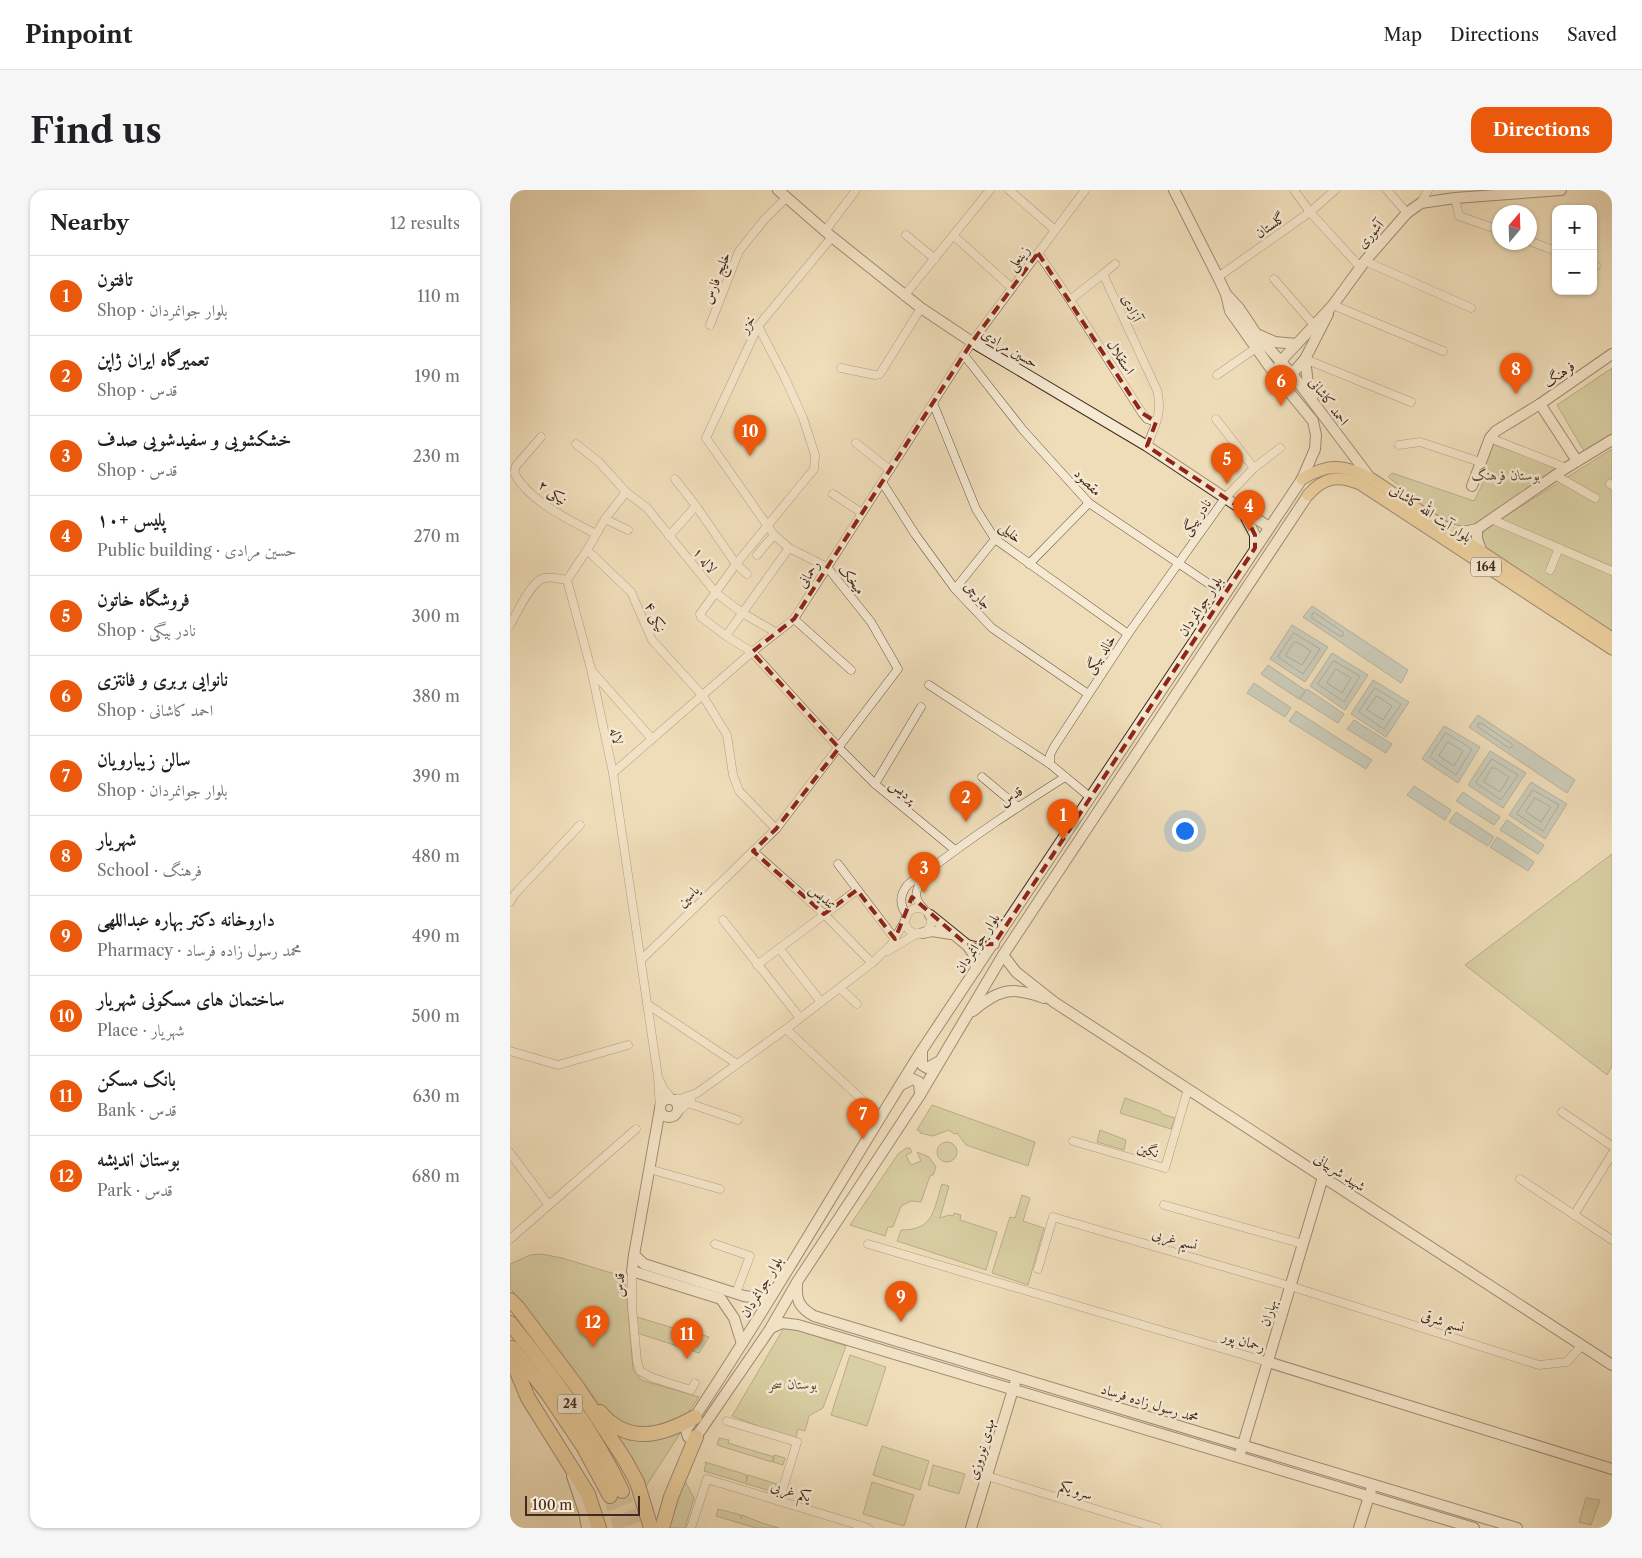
<!DOCTYPE html>
<meta charset="utf-8">
<style>
body{margin:0;font-family:"Libre Caslon Text",Amiri,serif;background:#f6f6f6;color:#202124}
.controls{position:absolute;right:15px;top:15px;display:grid;overflow:hidden;border-radius:10px;box-shadow:0 1px 4px #0004}
.controls button{width:45px;height:45px;display:grid;place-items:center;padding:0;border:0;border-bottom:1px solid #e0e0e0;background:#fff;color:#202124;font:25px sans-serif}
.compass{position:absolute;left:982px;top:15px;width:45px;height:45px;border-radius:50%;background:#fff;box-shadow:0 1px 4px #0004;rotate:19deg}
.scale{position:absolute;left:15px;bottom:12px;width:115px;box-sizing:border-box;padding-left:5px;border:2px solid #41291d;border-top:0;font-size:14px;line-height:18px;white-space:nowrap;color:#41291d;-webkit-text-stroke:4px #f5e9d2;paint-order:stroke}
.you{position:absolute;left:674px;top:640px;width:18px;height:18px;margin:-12px;border:4px solid #fff;border-radius:50%;background:#1a73e8;box-shadow:0 0 0 8px #1a73e833}
.badge{display:grid;place-items:center;width:32px;height:32px;border-radius:50%;background:#ea580c;color:#fff;font-size:16px;font-weight:700}
.pin{position:absolute;translate:-50% -41px;filter:drop-shadow(0 1px 2px #0008)}
.pin::after{content:'';position:absolute;top:26px;width:18px;height:15px;background:inherit;clip-path:polygon(0 0,100% 0,50% 100%)}
.list{margin:0;padding:0;list-style:none}
h2{display:flex;justify-content:space-between;align-items:center;height:65px;margin:0;padding:0 20px;font-size:21px}
h2 small{font-size:16px;font-weight:400;color:#757577}
.list li{display:grid;grid-template-columns:32px 1fr auto;gap:15px;align-items:center;box-sizing:border-box;height:80px;padding:0 20px;border-top:1px solid #e0e0e0}
.list b{display:block;font-size:19px;white-space:nowrap}
.list p{margin:0;font-size:16px;white-space:nowrap;color:#757577}
.list em{font-size:16px;font-style:normal;color:#757577}
.map{position:relative;flex:none;width:1102px;height:1338px;overflow:hidden;border-radius:15px}
header{display:flex;align-items:center;gap:30px;box-sizing:border-box;height:70px;padding:0 25px;background:#fff;border-bottom:1px solid #e0e0e0}
header strong{font-size:24px}
nav{display:flex;gap:28px;margin-inline-start:auto;font-size:18px}
.intro{display:flex;align-items:center;justify-content:space-between;box-sizing:border-box;height:120px;padding:0 30px}
h1{margin:0;font-size:35px}
.button{padding:12px 22px;border-radius:15px;background:#ea580c;color:#fff;font-size:18px;font-weight:700}
main{display:flex;gap:30px;padding:0 30px}
aside{flex:1;background:#fff;border-radius:15px;box-shadow:0 1px 4px #0004}
.map>svg:first-child{display:block}
.green{fill:#bebf8b;stroke:#807454}
.water{fill:#9fb9ba;stroke:#797f7b}
.lines{fill:none;stroke-linecap:round;stroke-linejoin:round}
.shore{stroke:#70716c;stroke-width:1}
.highway-tunnel{stroke:#ccb99a;stroke-width:14;stroke-dasharray:14 7;stroke-linecap:butt}
.street-casing{stroke:#6c5644;stroke-width:9}
.secondary-casing{stroke:#41291d;stroke-width:12}
.primary-casing{stroke:#41291d;stroke-width:13}
.highway-casing{stroke:#41291d;stroke-width:16}
.street{stroke:#f5e9d2;stroke-width:8}
.secondary{stroke:#f5e9d2;stroke-width:10}
.primary{stroke:#e8be7c;stroke-width:11}
.highway{stroke:#e8be7c;stroke-width:14}
.marked{fill:none;stroke:#8f2418;stroke-width:4;stroke-dasharray:10 6;stroke-linejoin:round}
.labels{text-anchor:middle;stroke-width:5;stroke-linejoin:round;paint-order:stroke}
.shield{fill:#f5e9d2;stroke:#776353;stroke-width:1}
.shield-label{font-size:12px;font-weight:bold;fill:#41291d}
.street-label{font-size:14px;fill:#41291d;stroke:#f5e9d2}
.park-label{font-size:14px;font-style:italic;fill:#604e38;stroke:#f5e9d2}
</style>
<header>
<strong>Pinpoint</strong>
<nav><a>Map</a><a>Directions</a><a>Saved</a></nav>
</header>
<div class="intro"><h1>Find us</h1><a class="button">Directions</a></div>
<main>
<aside>
<h2>Nearby<small>12 results</small></h2>
<ul class="list">
<li><span class="badge">1</span><div><b>تافتون</b><p>Shop · بلوار جوانمردان</p></div><em>110 m</em></li>
<li><span class="badge">2</span><div><b>تعمیرگاه ایران ژاپن</b><p>Shop · قدس</p></div><em>190 m</em></li>
<li><span class="badge">3</span><div><b>خشکشویی و سفیدشویی صدف</b><p>Shop · قدس</p></div><em>230 m</em></li>
<li><span class="badge">4</span><div><b>پلیس +۱۰</b><p>Public building · حسین مرادی</p></div><em>270 m</em></li>
<li><span class="badge">5</span><div><b>فروشگاه خاتون</b><p>Shop · نادر بیگی</p></div><em>300 m</em></li>
<li><span class="badge">6</span><div><b>نانوایی بربری و فانتزی</b><p>Shop · احمد کاشانی</p></div><em>380 m</em></li>
<li><span class="badge">7</span><div><b>سالن زیبارویان</b><p>Shop · بلوار جوانمردان</p></div><em>390 m</em></li>
<li><span class="badge">8</span><div><b>شهریار</b><p>School · فرهنگ</p></div><em>480 m</em></li>
<li><span class="badge">9</span><div><b>داروخانه دکتر بهاره عبداللهی</b><p>Pharmacy · محمد رسول زاده فرساد</p></div><em>490 m</em></li>
<li><span class="badge">10</span><div><b>ساختمان های مسکونی شهریار</b><p>Place · شهریار</p></div><em>500 m</em></li>
<li><span class="badge">11</span><div><b>بانک مسکن</b><p>Bank · قدس</p></div><em>630 m</em></li>
<li><span class="badge">12</span><div><b>بوستان اندیشه</b><p>Park · قدس</p></div><em>680 m</em></li>
</ul>
</aside>
<div class="map">
<svg width="1102" height="1338" viewBox="0 0 1102 1338">
<rect width="100%" height="100%" fill="#efddb9"/>
<filter id="stains"><feTurbulence type="fractalNoise" baseFrequency=".004" numOctaves="4"/><feColorMatrix values="0 0 0 0 .2 0 0 0 0 .09 0 0 0 0 .02 0 0 0 .5 -.17"/></filter>
<radialGradient id="worn" r=".72"><stop offset=".6" stop-color="#630" stop-opacity="0"/><stop offset="1" stop-color="#630" stop-opacity=".3"/></radialGradient>
<g class="green">
<path d="M1102,178V244L1074,261L1047,215Z"/>
<path d="M982,254L1044,276L1045,281L962,336L941,337L900,311L903,306L878,287L882,283L964,311L974,291L968,289Z"/>
<path d="M1102,259V444L975,360L972,345L975,339Z"/>
<path d="M1102,664V876L1097,885L955,775Z"/>
<path d="M615,908L650,921L652,924L665,928L661,939L610,923Z"/>
<path d="M422,915L525,952L518,976L456,955L447,943L444,944L439,940L423,946L410,943V941L407,940Z"/>
<path d="M590,940L616,950L614,960L587,952Z"/>
<circle cx="437" cy="962" r="10"/>
<path d="M396,958H400L402,962L396,965L401,975L411,971L407,962L419,967L426,977L423,985L420,986L411,1012L401,1011L391,1016L383,1037H378L375,1046L340,1035L388,964Z"/>
<path d="M432,994L439,996L430,1028L439,1025L443,1026L444,1023L451,1025L450,1030L487,1042L476,1080L387,1051L391,1040C424,1040 423,1021 432,994Z"/>
<path d="M512,1005L520,1008L513,1031L534,1038L518,1095L482,1083L500,1027L505,1028Z"/>
<path d="M31,1064L52,1068L115,1087L123,1179L131,1190L189,1207L173,1230L167,1234L120,1239L93,1219L0,1098V1074L20,1065Z"/>
<path d="M127,1127L173,1141L174,1139L199,1147L189,1163L127,1143Z"/>
<path d="M275,1136L336,1156L313,1218L299,1226L295,1241L288,1239L285,1250L222,1226Z"/>
<path d="M340,1165L376,1177L357,1236L321,1225Z"/>
<path d="M102,1242C125,1255 147,1251 171,1242L135,1298Z"/>
<path d="M209,1248L219,1250L218,1253L264,1267V1265L275,1268L273,1275L263,1272L264,1267L262,1272L207,1255Z"/>
<path d="M372,1256L419,1271L410,1300L363,1285Z"/>
<path d="M195,1272L234,1284L237,1285L236,1292L238,1285L267,1294L264,1302L194,1281L196,1274Z"/>
<path d="M423,1275L455,1284L449,1304L418,1295Z"/>
<path d="M171,1284L184,1308L175,1338H155Z"/>
<path d="M362,1292L404,1305L394,1336L353,1324Z"/>
<path d="M1076,1308L1090,1310L1081,1335L1069,1332Z"/>
<path d="M208,1319L231,1325V1329L232,1325L252,1333L269,1338H246L206,1326Z"/>
</g>
<g class="water">
<path d="M802,416L898,480L891,493L793,427Z"/>
<path d="M782,435L818,457L795,492L760,469Z"/>
<path d="M822,463L858,485L835,520L800,496Z"/>
<path d="M758,475L795,500L789,509L751,484Z"/>
<path d="M863,490L899,512L876,547L841,524Z"/>
<path d="M744,493L781,518L775,527L737,503Z"/>
<path d="M797,499L834,524L828,533L790,509Z"/>
<path d="M786,521L862,570L856,579L779,531Z"/>
<path d="M968,525L1065,590L1057,603L959,537Z"/>
<path d="M844,530L882,554L876,563L837,539Z"/>
<path d="M934,536L970,557L948,593L912,569Z"/>
<path d="M980,561L1016,583L993,618L958,595Z"/>
<path d="M1021,592L1057,614L1035,649L999,625Z"/>
<path d="M904,596L941,620L935,630L897,605Z"/>
<path d="M953,602L990,627L984,635L946,611Z"/>
<path d="M946,622L984,647L978,656L939,632Z"/>
<path d="M997,630L1034,655L1028,664L990,640Z"/>
<path d="M987,647L1024,672L1018,681L980,657Z"/>
</g>
<g class="lines">
<g class="shore">
<path d="M805,423L833,442V446H830L802,428V424Z"/>
<path d="M784,443L810,459L793,484L768,467Z"/>
<path d="M784,452H787L801,461L792,475L776,466Z"/>
<path d="M824,471L850,486L834,512L808,494Z"/>
<path d="M826,479L841,488L832,503L817,493Z"/>
<path d="M865,498L891,514L874,539L849,522Z"/>
<path d="M867,506L882,516L873,530L857,520Z"/>
<path d="M971,533L1002,554V557L999,558L968,537V534Z"/>
<path d="M936,543L962,559L946,585L920,567Z"/>
<path d="M938,552L953,561L944,576L929,566Z"/>
<path d="M982,569L1008,585L991,610L966,593Z"/>
<path d="M982,578H985L999,587L990,602L974,592Z"/>
<path d="M1023,600L1049,615L1033,641L1007,624Z"/>
<path d="M1025,608L1041,617L1031,632L1016,622Z"/>
</g>
<g class="highway-tunnel">
<path d="M112,1301L126,1338"/>
<path d="M100,1306L111,1338"/>
</g>
<defs>
<g id="street">
<path d="M499,0L545,40"/>
<path d="M784,0L800,22L850,77"/>
<path d="M877,0L897,23"/>
<path d="M945,8L949,26L989,40"/>
<path d="M911,13L918,0"/>
<path d="M315,41L346,0"/>
<path d="M396,45L425,69"/>
<path d="M444,46L502,98"/>
<path d="M1019,51L1046,61"/>
<path d="M528,63L560,110L593,84L647,200C653,223 645,235 637,256"/>
<path d="M855,71L961,118"/>
<path d="M1083,75L1086,76"/>
<path d="M593,84L605,74"/>
<path d="M708,87L800,22L825,0"/>
<path d="M764,89L804,135"/>
<path d="M394,106L480,0"/>
<path d="M560,110L632,223L637,229L646,232"/>
<path d="M823,115L933,161"/>
<path d="M200,135L229,61L254,30L277,7"/>
<path d="M454,165L513,240L579,313L714,404"/>
<path d="M795,169L901,212"/>
<path d="M331,178L365,185L370,184L411,118"/>
<path d="M707,185L746,158"/>
<path d="M423,213L466,319L485,349L618,444"/>
<path d="M706,229L744,278"/>
<path d="M31,247L6,276L4,283C20,312 58,329 86,344"/>
<path d="M980,248L1056,278"/>
<path d="M346,253L380,280"/>
<path d="M66,254L89,272L116,302L137,318L206,403L231,422L265,442"/>
<path d="M889,255L910,252L970,272"/>
<path d="M1045,285L1085,308"/>
<path d="M165,289L186,316L226,374L237,384"/>
<path d="M372,292L405,344L445,399L482,438L578,504"/>
<path d="M1100,294L1102,295"/>
<path d="M116,302L95,329L77,360L57,390L81,479L103,583L148,887L150,919"/>
<path d="M323,304L352,323"/>
<path d="M95,329L118,340"/>
<path d="M981,329L1102,381"/>
<path d="M159,346L186,316"/>
<path d="M77,360L121,402L142,450L193,506L217,545L223,585L229,601L266,639"/>
<path d="M247,365L264,345"/>
<path d="M519,374L579,313"/>
<path d="M1040,380L1049,358"/>
<path d="M445,399L485,349"/>
<path d="M190,424L226,374L304,279L305,265L293,228L275,188L248,136"/>
<path d="M191,427L216,446L242,462L329,558L365,594L445,660"/>
<path d="M284,429L341,480"/>
<path d="M0,435C7,423 21,391 34,388C42,386 49,389 57,390"/>
<path d="M218,443L279,358"/>
<path d="M82,481L142,549"/>
<path d="M419,495L540,574L581,608"/>
<path d="M540,574V565L544,557L618,444L715,308L744,278L770,258"/>
<path d="M103,583L242,462L284,429L462,152L575,0"/>
<path d="M472,587L508,617"/>
<path d="M365,594L411,517"/>
<path d="M243,661L314,724L362,773"/>
<path d="M328,674L385,749"/>
<path d="M0,712L5,704L70,635"/>
<circle cx="408" cy="731" r="13"/>
<path d="M414,719C401,706 407,699 414,684"/>
<path d="M397,725C390,716 389,707 396,697C400,690 411,687 417,682C461,647 508,617 555,587"/>
<path d="M213,730L290,828"/>
<path d="M269,758L311,812"/>
<path d="M378,761L408,743"/>
<path d="M131,770L266,639L388,479L361,432L317,377L279,358L264,345L196,248L248,136L322,47"/>
<path d="M247,775L347,700"/>
<path d="M330,798L347,814"/>
<path d="M137,814L227,874"/>
<path d="M276,839L360,917"/>
<path d="M0,861L48,875L118,855"/>
<path d="M150,891L153,898L162,909H170L187,903L276,839L362,773L381,755L396,729"/>
<path d="M178,913L228,930"/>
<path d="M168,922L181,910"/>
<path d="M1052,922L1102,956"/>
<path d="M563,951L655,978L678,899"/>
<path d="M0,963L38,1014"/>
<path d="M139,979L210,999"/>
<path d="M1010,989L1102,1050"/>
<path d="M654,1015L793,1054"/>
<path d="M1064,1025L1102,964"/>
<path d="M0,1049L126,939"/>
<path d="M205,1054L240,1066L226,1103"/>
<path d="M358,1054L758,1172"/>
<path d="M528,1079L543,1027L780,1096L1029,1175L1057,1172L1072,1155"/>
<path d="M122,1081V1117L127,1171L130,1181L143,1188L181,1200L185,1193"/>
<path d="M217,1231L287,1252L269,1311"/>
<path d="M477,1286L647,1338"/>
<path d="M181,1338L197,1289L358,1338"/>
</g>
<g id="secondary">
<path d="M268,0L322,47L411,118L462,152L637,256L759,337"/>
<path d="M664,0L708,87L716,104L720,121L766,186L803,231L806,245L805,259L792,289L412,860C333,986 259,1116 176,1240L178,1247L180,1248L186,1247L260,1139L287,1092L410,905L493,765L798,305"/>
<path d="M716,104L729,118L747,145L782,184L861,289"/>
<path d="M749,145L765,152L787,154"/>
<path d="M795,169L798,194L803,206"/>
<path d="M777,185L782,184L795,169L818,124"/>
<path d="M766,186L770,172L823,115L855,71L897,23L911,13L945,8L1051,0"/>
<path d="M1030,214L1067,271"/>
<path d="M962,296L980,248L986,241L1030,214L1102,164"/>
<path d="M732,320L745,345V358"/>
<path d="M939,339L953,342L967,339L1056,278L1102,250"/>
<path d="M967,339V349L972,363"/>
<path d="M420,725L457,755L464,765L466,779"/>
<path d="M413,743L422,741L441,744"/>
<path d="M457,755L470,758L484,754"/>
<path d="M493,765L506,782L544,812L1102,1175"/>
<path d="M463,821C488,799 503,796 534,808"/>
<path d="M412,861V875L417,878L428,872"/>
<path d="M391,895L403,889L409,892L410,905"/>
<circle cx="159" cy="918" r="9"/>
<path d="M150,919L124,1065L122,1081L211,1109L224,1128L232,1154"/>
<path d="M124,1065L134,1074L234,1106L249,1108L262,1105"/>
<path d="M287,1095C286,1111 290,1118 304,1126L1007,1338"/>
<path d="M261,1138L272,1133L288,1135L964,1338"/>
<path d="M758,1172L1102,1279"/>
<path d="M731,1261L813,987"/>
<path d="M62,1286L74,1322L77,1338"/>
<path d="M461,1338L505,1193"/>
<path d="M849,1338L861,1300"/>
</g>
<g id="primary">
<path d="M792,289C819,273 834,274 862,289L1102,448"/>
<path d="M798,305C814,287 828,285 850,294L1102,459"/>
</g>
<g id="highway">
<path d="M0,1110L8,1118L68,1198L115,1270L127,1292L141,1338"/>
<path d="M0,1133C42,1185 83,1240 112,1301"/>
<path d="M2,1158L38,1204L73,1256L100,1306"/>
<path d="M0,1165L18,1208L78,1304L89,1338"/>
<path d="M90,1222C118,1256 153,1245 185,1227"/>
<path d="M152,1338L161,1307L186,1247"/>
</g>
</defs>
<use href="#street" class="street-casing"/>
<use href="#secondary" class="secondary-casing"/>
<use href="#primary" class="primary-casing"/>
<use href="#highway" class="highway-casing"/>
<use href="#street" class="street"/>
<use href="#secondary" class="secondary"/>
<use href="#primary" class="primary"/>
<use href="#highway" class="highway"/>
</g>
<path d="M0 0H1102V1338H0ZM528,63L632,223L646,232L637,256L732,319L745,345V358L484,754L457,755L402,707L385,749L347,700L314,724L243,661L266,639L329,558L242,462L284,429L462,152Z" fill="#efddb9" fill-opacity=".55" fill-rule="evenodd"/>
<path class="marked" d="M528,63L632,223L646,232L637,256L732,319L745,345V358L484,754L457,755L402,707L385,749L347,700L314,724L243,661L266,639L329,558L242,462L284,429L462,152Z"/>
<g class="labels">
<g class="shield">
<rect x="961" y="367.5" width="30" height="19" rx="4"/>
<rect x="47.5" y="1204.5" width="25" height="19" rx="4"/>
</g>
<g class="shield-label">
<text x="976" y="381">164</text>
<text x="60" y="1218">24</text>
</g>
<g class="street-label">
<text transform="translate(760 35) rotate(-35)" y="5">گلستان</text>
<text transform="translate(860 44) rotate(-48)" y="5">آشوری</text>
<text transform="translate(508 68) rotate(-53)" y="5">زینعلی</text>
<text transform="translate(206 88) rotate(-69)" y="5">خلیج فارس</text>
<text transform="translate(622 118) rotate(65)" y="5">آزادی</text>
<text transform="translate(237 134) rotate(-60)" y="5">خزر</text>
<text transform="translate(500 158) rotate(31)" y="5">حسین مرادی</text>
<text transform="translate(611 167) rotate(57)" y="5">استقلال</text>
<text transform="translate(1049 184) rotate(-35)" y="5">فرهنگ</text>
<text transform="translate(819 211) rotate(53)" y="5">احمد کاشانی</text>
<text transform="translate(578 292) rotate(45)" y="5">مقصود</text>
<text transform="translate(43 302) rotate(36)" y="5">نیکی ۲</text>
<text transform="translate(921 323) rotate(33)" y="5">بلوار آیت الله کاشانی</text>
<text transform="translate(686 327) rotate(-55)" y="5">نادر بیگی</text>
<text transform="translate(501 342) rotate(43)" y="5">خلیلی</text>
<text transform="translate(195 370) rotate(51)" y="5">لاله ۱</text>
<text transform="translate(298 384) rotate(-57)" y="5">رحمانی</text>
<text transform="translate(342 389) rotate(52)" y="5">میخک</text>
<text transform="translate(468 405) rotate(47)" y="5">جارچی</text>
<text transform="translate(690 416) rotate(-57)" y="5">بلوار جوانمردان</text>
<text transform="translate(146 427) rotate(65)" y="5">نیکی ۴</text>
<text transform="translate(590 464) rotate(-56)" y="5">خالد بیگی</text>
<text transform="translate(107 546) rotate(78)" y="5">لاله</text>
<text transform="translate(393 601) rotate(39)" y="5">پردیس</text>
<text transform="translate(501 606) rotate(-33)" y="5">قدس</text>
<text transform="translate(178 706) rotate(-44)" y="5">یاسین</text>
<text transform="translate(313 706) rotate(42)" y="5">تندیس</text>
<text transform="translate(467 753) rotate(-56)" y="5">بلوار جوانمردان</text>
<text transform="translate(638 960) rotate(16)" y="5">نگین</text>
<text transform="translate(830 982) rotate(33)" y="5">شهید شربیانی</text>
<text transform="translate(665 1049) rotate(16)" y="5">نسیم غربی</text>
<text transform="translate(109 1095) rotate(-89)" y="5">قدس</text>
<text transform="translate(251 1097) rotate(-59)" y="5">بلوار جوانمردان</text>
<text transform="translate(758 1123) rotate(-73)" y="5">بهاران</text>
<text transform="translate(933 1131) rotate(18)" y="5">نسیم شرقی</text>
<text transform="translate(734 1151) rotate(16)" y="5">رحمان پور</text>
<text transform="translate(640 1213) rotate(17)" y="5">محمد رسول زاده فرساد</text>
<text transform="translate(471 1259) rotate(-73)" y="5">مهدی نوروزی</text>
<text transform="translate(566 1300) rotate(17)" y="5">سرو یکم</text>
<text transform="translate(281 1301) rotate(17)" y="5">یکم غربی</text>
</g>
<g class="park-label">
<text x="996" y="290">بوستان فرهنگ</text>
<text x="283" y="1199">بوستان سحر</text>
</g>
</g>
<rect width="100%" height="100%" filter="url(#stains)"/>
<rect width="100%" height="100%" fill="url(#worn)"/>
</svg>
<div class="controls">
<button>+</button>
<button>−</button>
</div>
<svg class="compass" viewBox="-18 -18 36 36"><path d="M0-13l5 13h-10z" fill="#e53935"/><path d="M0 13l5-13h-10z" fill="#757577"/></svg>
<div class="scale">100 m</div>
<div class="you"></div>
<div class="pin badge" style="left:553px;top:650px">1</div>
<div class="pin badge" style="left:456px;top:632px">2</div>
<div class="pin badge" style="left:414px;top:703px">3</div>
<div class="pin badge" style="left:739px;top:341px">4</div>
<div class="pin badge" style="left:717px;top:294px">5</div>
<div class="pin badge" style="left:771px;top:216px">6</div>
<div class="pin badge" style="left:353px;top:949px">7</div>
<div class="pin badge" style="left:1006px;top:204px">8</div>
<div class="pin badge" style="left:391px;top:1132px">9</div>
<div class="pin badge" style="left:240px;top:266px">10</div>
<div class="pin badge" style="left:177px;top:1169px">11</div>
<div class="pin badge" style="left:83px;top:1157px">12</div>
</div>
</main>
